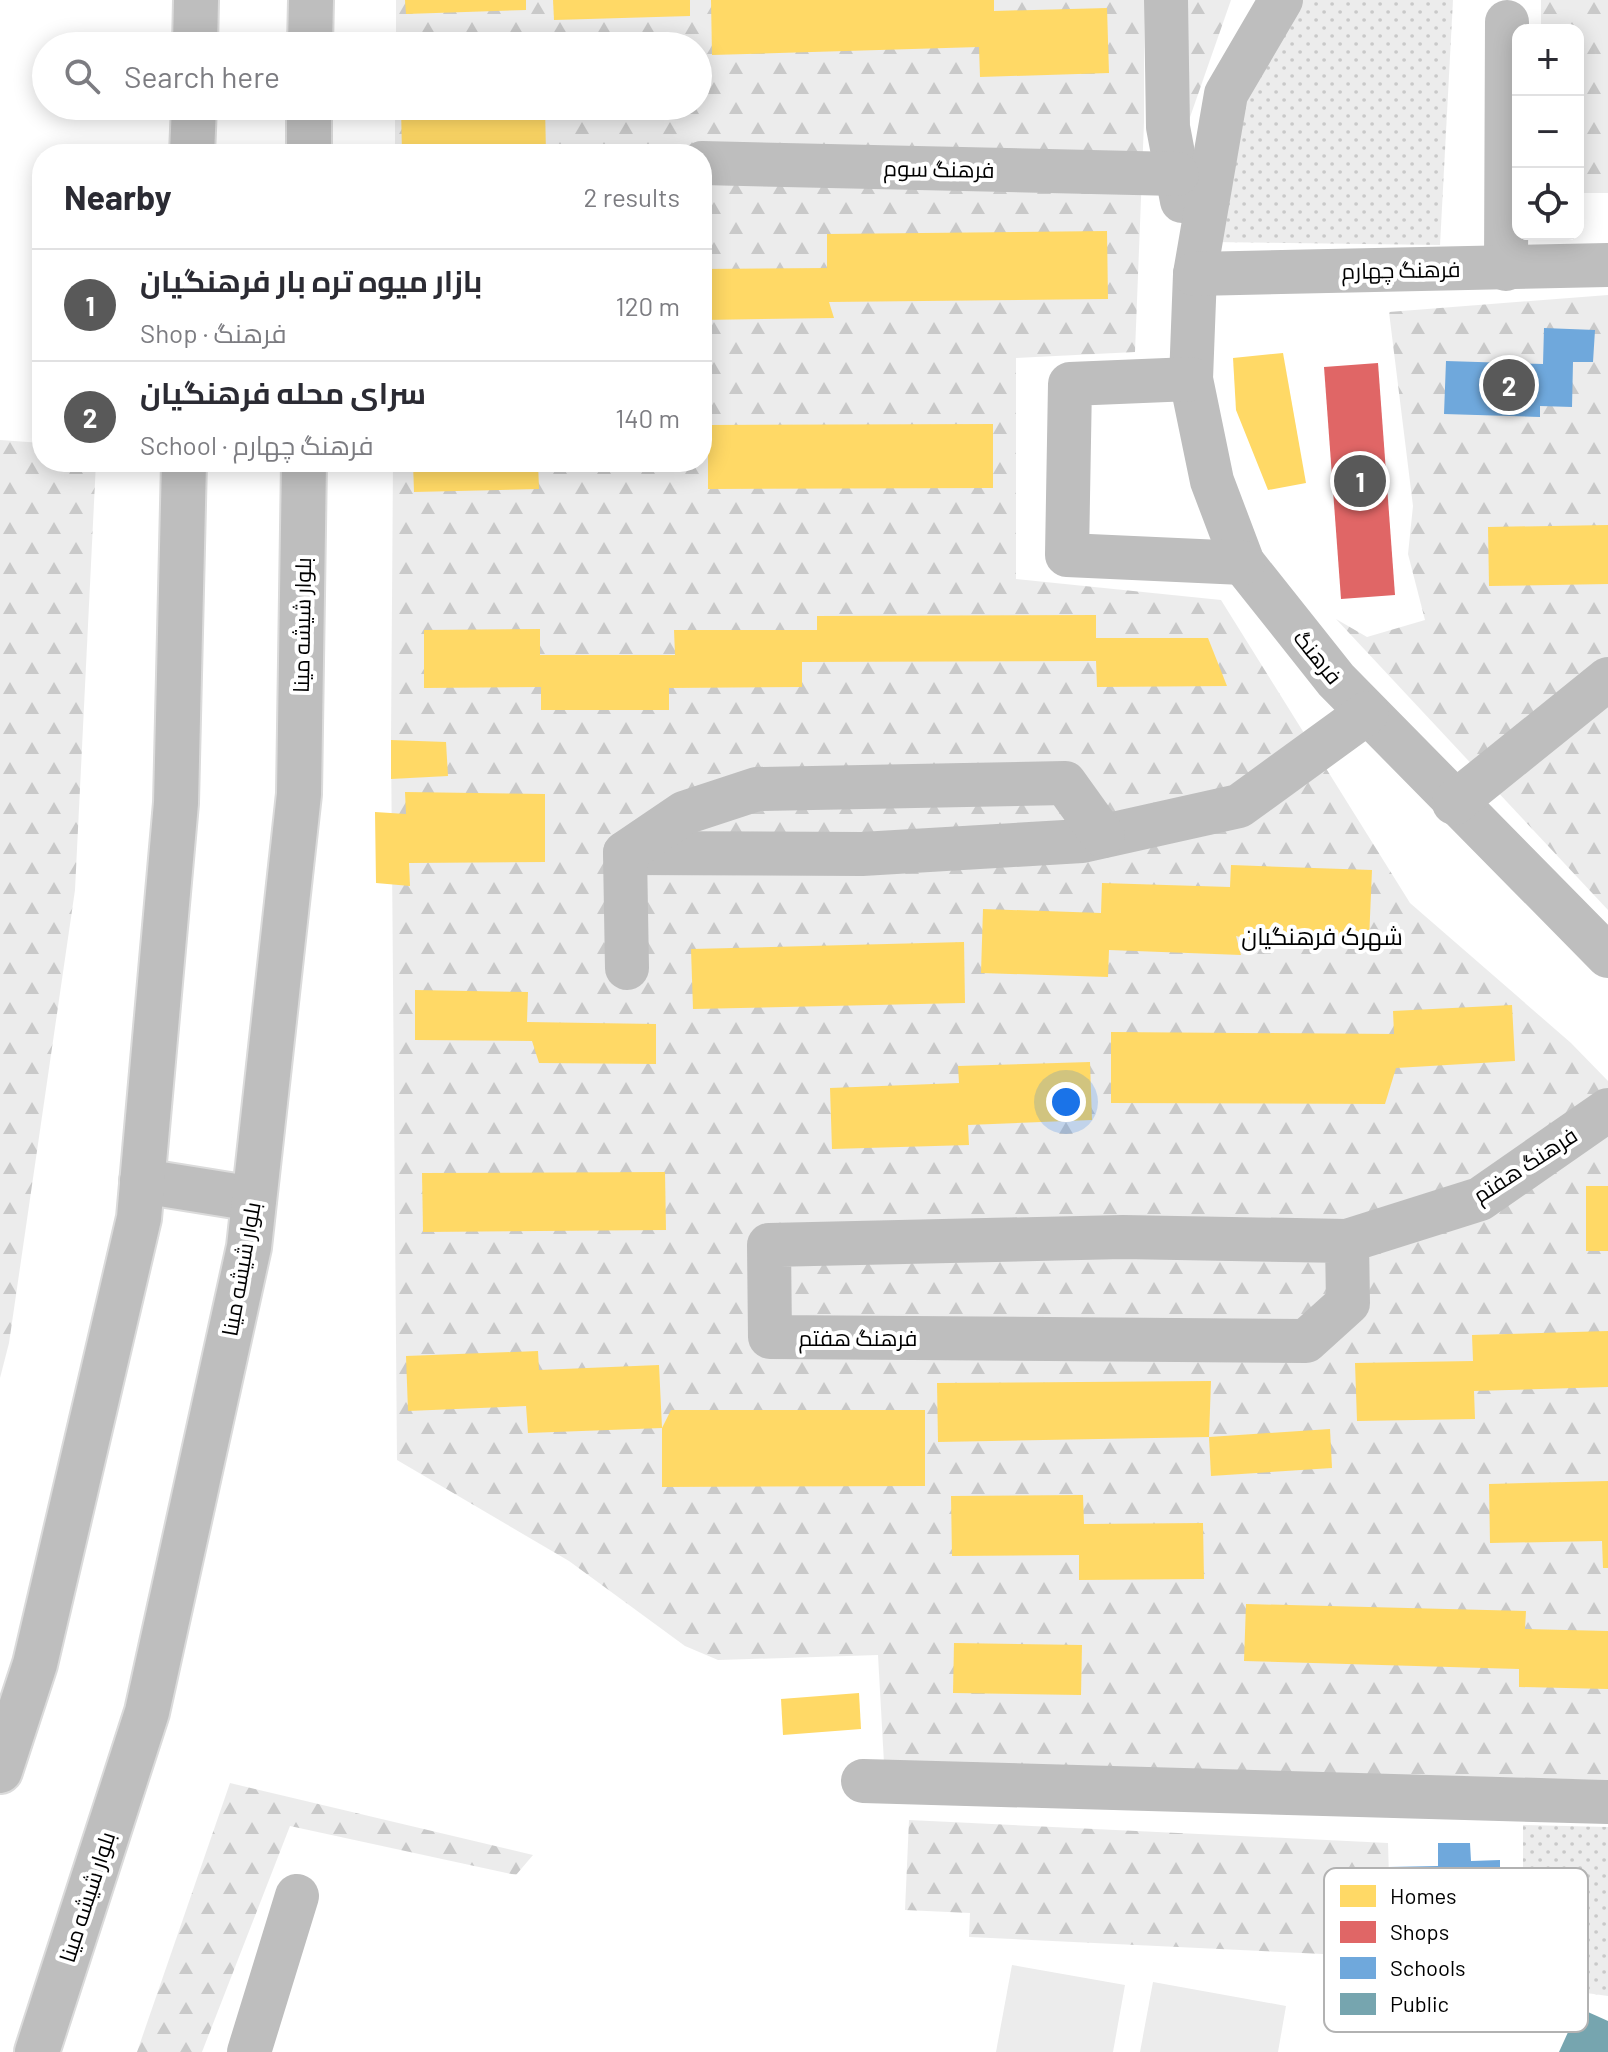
<!DOCTYPE html>
<meta charset="utf-8">
<style>
body{margin:0;font-family:Barlow,Cairo,sans-serif;background:#f2f2f3;color:#2b2b33}
.controls{position:absolute;right:24px;top:24px;display:grid;overflow:hidden;border-radius:16px;box-shadow:0 4px 20px #0003}
.controls button{width:72px;height:72px;display:grid;place-items:center;padding:0;border:0;border-bottom:2px solid #e1e1e2;background:#fff;color:#2b2b33;font:40px sans-serif}
.you{position:absolute;left:1066px;top:1102px;width:28px;height:28px;margin:-20px;border:6px solid #fff;border-radius:50%;background:#1a73e8;box-shadow:0 0 0 12px #1a73e833}
.badge{display:grid;place-items:center;width:52px;height:52px;border-radius:50%;background:#595959;color:#fff;font-size:26px;font-weight:700}
.pin{position:absolute;translate:-50% -50%;border:4px solid #fff;box-shadow:0 2px 8px #0006}
.list{margin:0;padding:0;list-style:none}
h2{display:flex;justify-content:space-between;align-items:center;height:104px;margin:0;padding:0 32px;font-size:34px}
h2 small{font-size:26px;font-weight:400;color:#7c7c81}
.list li{display:grid;grid-template-columns:52px 1fr auto;gap:24px;align-items:center;box-sizing:border-box;height:112px;padding:0 32px;border-top:2px solid #e1e1e2}
.list b{display:block;font-size:30px;white-space:nowrap}
.list p{margin:0;font-size:26px;white-space:nowrap;color:#7c7c81}
.list em{font-size:26px;font-style:normal;color:#7c7c81}
.icon{flex:none;width:44px;height:44px;fill:none;stroke:currentColor;stroke-width:2;stroke-linecap:round;stroke-linejoin:round}
.map{position:relative;flex:none;width:1608px;height:2052px;overflow:hidden}
.search{position:absolute;background:#fff;box-shadow:0 4px 20px #0003;left:32px;top:32px;width:680px;height:88px;display:flex;align-items:center;gap:20px;box-sizing:border-box;padding:0 28px;border-radius:44px;color:#7c7c81;font-size:30px}
.panel{position:absolute;background:#fff;box-shadow:0 4px 20px #0003;left:32px;top:144px;width:680px;height:328px;border-radius:32px}
.map>svg:first-child{display:block}
.forest{fill:url(#forest-firs)}
.park{fill:url(#park-dots)}
.pitch{fill:#ececec}
.homes{fill:#ffd966}
.shops{fill:#e06666}
.schools{fill:#6fa8dc}
.public{fill:#76a5af}
.lines{fill:none;stroke-linecap:round;stroke-linejoin:round}
.major-casing{stroke:#dbdbdb;stroke-width:48}
.minor{stroke:#bebebe;stroke-width:44}
.major{stroke:#bebebe;stroke-width:44}
.labels{text-anchor:middle;stroke-width:8;stroke-linejoin:round;paint-order:stroke}
.street-label{font-size:22px;fill:#000;stroke:#fff}
.neighbourhood-label{font-size:24px;fill:#000;stroke:#fff}
.key{fill:#fff;stroke:#b2b2b2;stroke-width:2}
.key-label{font-size:22px;fill:#000}
</style>
<div class="map">
<svg width="1608" height="2052" viewBox="0 0 1608 2052">
<defs>
<pattern id="forest-firs" width="22" height="20" patternUnits="userSpaceOnUse" patternTransform="scale(2)"><rect width="22" height="20" fill="#ececec"/><path d="M5 1l3.5 6h-7zM16 11l3.5 6h-7z" fill="#c9c9c9"/></pattern>
<pattern id="park-dots" width="8" height="8" patternUnits="userSpaceOnUse" patternTransform="scale(2)"><rect width="8" height="8" fill="#ececec"/><path d="M2 2h.1M6 6h.1" fill="none" stroke="#c9c9c9" stroke-width="1.8" stroke-linecap="round"/></pattern>
</defs>
<rect width="100%" height="100%" fill="#fff"/>
<g class="forest">
<path d="M396,0H1144V122L1135,352L1016,358V579L1221,600L1410,903L1571,1043L1608,1081V1780L884,1763L878,1655L718,1660L685,1646L569,1561L397,1460L391,740L393,462H702V154H395V106H698V46H396Z"/>
<path d="M1182,0H1231L1182,140Z"/>
<path d="M1541,0H1608V193H1578V30H1541Z"/>
<path d="M1608,295V910L1336,619L1367,637L1425,620L1408,554L1413,506L1389,312Z"/>
<path d="M0,440L42,443V462H96L75,890L9,1343L0,1378Z"/>
<path d="M230,1783L533,1855L516,1875L290,1826L202,2052H137Z"/>
<path d="M909,1820L1388,1843L1390,1912L1346,1910L1344,1955L969,1937L970,1913L905,1910Z"/>
</g>
<g class="park">
<path d="M1303,0H1453L1440,245L1211,242L1246,97Z"/>
<path d="M1523,1825L1608,1827V1996L1522,1984L1519,1884H1523Z"/>
</g>
<g class="pitch">
<path d="M1012,1965L1125,1985L1113,2052H996Z"/>
<path d="M1153,1982L1286,2006L1278,2052H1140Z"/>
</g>
<g class="homes">
<path d="M405,0H526V10L406,14Z"/>
<path d="M553,0H690V16L554,20Z"/>
<path d="M711,0H994V11L1107,8L1109,73L980,77L979,47L712,55Z"/>
<path d="M401,106H545L546,154H402Z"/>
<path d="M1107,231L1108,299L829,302L834,318L702,320V269L827,268V234Z"/>
<path d="M1283,353L1306,483L1268,490L1236,410L1233,358Z"/>
<path d="M993,424V488L708,489V425Z"/>
<path d="M413,462H538L539,489L414,492Z"/>
<path d="M1608,525V584L1489,586L1488,527Z"/>
<path d="M1096,615V638H1208L1227,686L1097,687L1096,661L802,662V687L669,688V710H541V687L424,688V630L540,629V655H675L674,630H817V616Z"/>
<path d="M391,740L446,742L448,776L391,779Z"/>
<path d="M405,792L545,794V862L409,863L410,886L376,883L375,812L406,814Z"/>
<path d="M1231,865L1372,870L1369,940L1259,942L1236,936L1241,955L1109,950L1108,977L981,973L983,909L1101,913L1102,883L1230,887Z"/>
<path d="M964,942L965,1003L693,1009L691,949Z"/>
<path d="M415,990L528,992L527,1022L656,1024V1064L539,1063L532,1041L415,1040Z"/>
<path d="M1512,1005L1515,1061L1396,1068L1385,1104L1111,1103V1032L1394,1034L1393,1011Z"/>
<path d="M1090,1062L1092,1120L968,1125L969,1145L832,1149L830,1088L959,1083L958,1066Z"/>
<path d="M665,1172L666,1230L423,1232L422,1173Z"/>
<rect x="1586" y="1186" width="22" height="65"/>
<path d="M1608,1331V1387L1474,1391L1475,1419L1357,1421L1355,1363L1473,1361L1472,1335Z"/>
<path d="M538,1351L539,1370L659,1365L662,1428L528,1433L526,1406L408,1411L406,1356Z"/>
<path d="M1211,1381L1209,1437L938,1442L937,1383Z"/>
<path d="M671,1410H925V1486L662,1487V1428Z"/>
<path d="M1330,1429L1332,1468L1211,1476L1209,1437Z"/>
<path d="M1608,1481V1568H1603L1602,1541L1490,1543L1489,1484Z"/>
<path d="M1083,1495L1084,1524L1203,1523L1204,1579L1079,1580V1555L952,1556L951,1496Z"/>
<path d="M1246,1604L1526,1611L1525,1629L1608,1631V1689L1519,1687V1669L1244,1661Z"/>
<path d="M954,1643L1082,1645L1081,1695L953,1693Z"/>
<path d="M859,1693L861,1729L783,1735L781,1699Z"/>
</g>
<path class="shops" d="M1378,363L1395,595L1341,599L1324,367Z"/>
<g class="schools">
<path d="M1544,328L1595,330L1593,362H1573L1572,407L1540,406V417L1444,414L1446,361L1543,364Z"/>
<path d="M1438,1843H1470L1471,1861L1500,1860V1885L1519,1884L1522,1984L1479,1985L1480,2016L1429,2018L1428,1986L1391,1987L1388,1867L1438,1866Z"/>
</g>
<path class="public" d="M1579,2008L1608,2021V2052H1559Z"/>
<g class="lines">
<defs>
<g id="major">
<path d="M195,46L196,0"/>
<path d="M310,46L311,0"/>
<path d="M192,154L194,106"/>
<path d="M309,154V106"/>
<path d="M142,1181L254,1199"/>
<path d="M0,1771L35,1664L139,1218L176,803L184,462"/>
<path d="M37,2052L147,1712L249,1247L299,794L304,462"/>
</g>
</defs>
<use href="#major" class="major-casing"/>
<g class="minor">
<path d="M1166,0L1168,127L1182,201"/>
<path d="M1281,0L1226,94L1195,274L1191,379L1212,481L1243,563L1336,680L1608,956"/>
<path d="M702,163L1177,174"/>
<path d="M1506,269L1507,22"/>
<path d="M1195,274L1608,265"/>
<path d="M1191,379L1070,384L1067,555L1243,563"/>
<path d="M1454,803L1608,679"/>
<path d="M625,853L862,854L1082,841L1239,806L1367,713"/>
<path d="M627,968L625,853L684,813L757,789L1065,783L1103,836"/>
<path d="M1347,1241L1348,1303L1306,1341L770,1337L769,1245L1123,1237L1347,1241L1480,1199L1608,1110"/>
<path d="M863,1781L1608,1802"/>
<path d="M249,2052L297,1896"/>
</g>
<use href="#major" class="major"/>
</g>
<g class="labels">
<g class="street-label">
<text transform="translate(939 169) rotate(1)" y="8">فرهنگ سوم</text>
<text transform="translate(1401 270) rotate(-1)" y="8">فرهنگ چهارم</text>
<text transform="translate(302 625) rotate(-89)" y="8">بلوار شیشه مینا</text>
<text transform="translate(1318 657) rotate(51)" y="8">فرهنگ</text>
<text transform="translate(1525 1165) rotate(-33)" y="8">فرهنگ هفتم</text>
<text transform="translate(241 1269) rotate(-80)" y="8">بلوار شیشه مینا</text>
<text x="858" y="1346">فرهنگ هفتم</text>
<text transform="translate(87 1897) rotate(-72)" y="8">بلوار شیشه مینا</text>
</g>
<g class="neighbourhood-label">
<text x="1322" y="945">شهرک فرهنگیان</text>
</g>
</g>
<rect x="1324" y="1868" width="264" height="164" rx="12" class="key"/>
<rect x="1340" y="1885" width="36" height="22" fill="#ffd966"/>
<rect x="1340" y="1921" width="36" height="22" fill="#e06666"/>
<rect x="1340" y="1957" width="36" height="22" fill="#6fa8dc"/>
<rect x="1340" y="1993" width="36" height="22" fill="#76a5af"/>
<g class="key-label">
<text x="1390" y="1904">Homes</text>
<text x="1390" y="1940">Shops</text>
<text x="1390" y="1976">Schools</text>
<text x="1390" y="2012">Public</text>
</g>
</svg>
<div class="controls">
<button>+</button>
<button>−</button>
<button><svg class="icon" aria-label="locate" viewBox="0 0 24 24"><circle cx="12" cy="12" r="6"/><path d="M12 2v4M12 18v4M2 12h4M18 12h4"/></svg></button>
</div>
<div class="you"></div>
<div class="pin badge" style="left:1360px;top:481px">1</div>
<div class="pin badge" style="left:1509px;top:385px">2</div>
<div class="search"><svg class="icon" aria-label="search" viewBox="0 0 24 24"><circle cx="10" cy="10" r="6"/><path d="M15 15l6 6"/></svg>Search here</div>
<section class="panel">
<h2>Nearby<small>2 results</small></h2>
<ul class="list">
<li><span class="badge">1</span><div><b>بازار میوه تره بار فرهنگیان</b><p>Shop · فرهنگ</p></div><em>120 m</em></li>
<li><span class="badge">2</span><div><b>سرای محله فرهنگیان</b><p>School · فرهنگ چهارم</p></div><em>140 m</em></li>
</ul>
</section>
</div>
